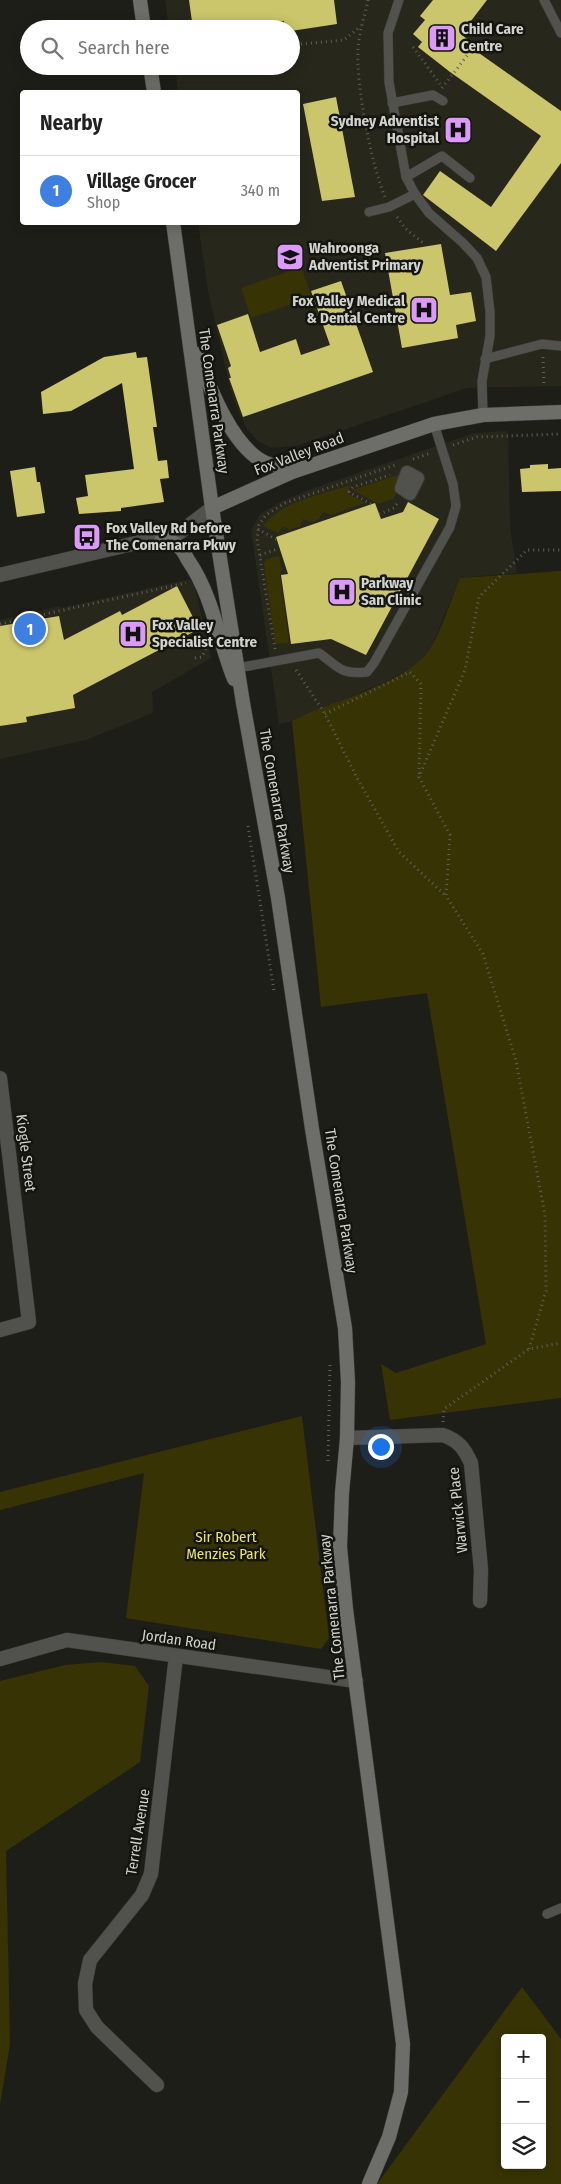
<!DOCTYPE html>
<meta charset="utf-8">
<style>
body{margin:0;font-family:"Fira Sans Condensed",sans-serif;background:#f2f2f2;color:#222}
.controls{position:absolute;right:15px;bottom:15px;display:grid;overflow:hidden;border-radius:5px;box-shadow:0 2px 12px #0003}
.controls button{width:45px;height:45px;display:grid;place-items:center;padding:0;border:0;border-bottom:1px solid #e0e0e0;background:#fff;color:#222;font:25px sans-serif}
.you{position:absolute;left:380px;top:1446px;width:18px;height:18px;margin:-12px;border:4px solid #fff;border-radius:50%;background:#1a73e8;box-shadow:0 0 0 8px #1a73e833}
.badge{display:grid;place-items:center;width:32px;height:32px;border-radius:50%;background:#db2777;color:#fff;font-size:16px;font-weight:700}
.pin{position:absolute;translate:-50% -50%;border:2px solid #fff;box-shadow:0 1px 5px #0006}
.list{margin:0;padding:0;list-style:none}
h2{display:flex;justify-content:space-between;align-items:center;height:65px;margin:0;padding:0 20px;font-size:21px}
h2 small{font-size:16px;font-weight:400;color:#767676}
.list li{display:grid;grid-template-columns:32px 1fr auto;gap:15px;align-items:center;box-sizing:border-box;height:70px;padding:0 20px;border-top:1px solid #e0e0e0}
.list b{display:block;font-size:19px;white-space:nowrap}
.list p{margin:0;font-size:16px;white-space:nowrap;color:#767676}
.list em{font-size:16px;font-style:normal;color:#767676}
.icon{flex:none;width:28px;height:28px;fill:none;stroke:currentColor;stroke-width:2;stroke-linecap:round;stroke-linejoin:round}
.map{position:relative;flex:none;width:561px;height:2184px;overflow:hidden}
.search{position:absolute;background:#fff;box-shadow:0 2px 12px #0003;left:20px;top:20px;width:280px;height:55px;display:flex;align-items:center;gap:12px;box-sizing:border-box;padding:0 18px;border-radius:28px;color:#767676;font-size:19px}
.panel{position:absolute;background:#fff;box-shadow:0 2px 12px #0003;left:20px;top:90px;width:280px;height:135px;border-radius:5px}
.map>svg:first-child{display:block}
.built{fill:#28271c}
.green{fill:#373305;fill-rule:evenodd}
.building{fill:#cbc56b}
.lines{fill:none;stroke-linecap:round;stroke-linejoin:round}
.service-casing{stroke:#3b3b36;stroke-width:10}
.pedestrian-casing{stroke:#3b3b36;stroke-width:14}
.minor-casing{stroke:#3b3b36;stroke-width:15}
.tertiary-casing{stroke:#3b3b36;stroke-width:15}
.secondary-casing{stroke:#3b3b36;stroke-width:15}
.path{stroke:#5f5f5a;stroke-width:3;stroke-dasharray:1 4;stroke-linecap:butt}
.service{stroke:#51514e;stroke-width:9}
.pedestrian{stroke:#51514e;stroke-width:12}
.minor{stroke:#51514e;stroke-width:14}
.tertiary{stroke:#51514e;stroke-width:14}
.secondary{stroke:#6d6d69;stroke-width:14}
.labels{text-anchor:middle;stroke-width:5;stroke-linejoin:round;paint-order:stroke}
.poi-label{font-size:15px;font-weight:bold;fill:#d2d2ce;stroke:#151510;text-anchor:start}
.street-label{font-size:15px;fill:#d2d2ce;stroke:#151510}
.park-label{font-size:15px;fill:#eae269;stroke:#151510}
</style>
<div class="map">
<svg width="561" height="2184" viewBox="0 0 561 2184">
<rect width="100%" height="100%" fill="#1e1e19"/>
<g class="built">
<path d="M165,0H561V386L467,388L296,446L272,448L258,441L247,429L232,396L208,291L198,223L298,222V92H178L175,66H291V29H169Z"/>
<path d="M508,431L510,527L517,573L460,578L431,648L418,664L385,682L292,721L279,724L251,530L260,514L280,502L311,489L474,433Z"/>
<path d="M190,579L195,587L211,658L152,692L153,713L86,740L0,759V620L60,606L61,608Z"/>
</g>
<g class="green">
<path d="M301,267L312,297L251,318L241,288Z"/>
<path d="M407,472L393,499L378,504L353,490Z"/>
<path d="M351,485L347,493L365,503L331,515L323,512L319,519L312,522L303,519L300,526L290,530L283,526L278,533L263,526C283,500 321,495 351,485Z"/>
<path d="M279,556L282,570L280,573L289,643L275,644L264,563L267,559Z"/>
<path d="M561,571V1398L390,1420L381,1364L396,1373L486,1344L427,993L321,1007L292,721C330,701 407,684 430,649C441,632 452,597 460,578Z"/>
<path d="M302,1416L329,1638L321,1649L126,1618L144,1473L0,1510V1492Z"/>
<path d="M101,1662L135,1666L149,1686L140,1762L6,1851L10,2044L0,2105V1681L65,1665Z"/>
<path d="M522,1987L561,2039V2184H377ZM505,2038H542V2165H505Z"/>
</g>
<g class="building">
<path d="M189,0H334L337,24L291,31V29H285L284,21L241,29H193Z"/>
<path d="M433,0H487L461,34L472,43L469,46L561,111V163L496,251L423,195L440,171L491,207L541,136L450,72L418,47L422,42L413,34L425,20L420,16Z"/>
<path d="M336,97L355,197L322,201L303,104Z"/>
<path d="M441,244L450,295L471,292L476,321L456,325L458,338L402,348L385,253Z"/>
<path d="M341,281L373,372L243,417L229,378H231L228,368L231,366L217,325L248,314L260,352L296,339L301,355L330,345L311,291Z"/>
<path d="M136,352L137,358L147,357L157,427H153L158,461L167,460L169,478L160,479L164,502L121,508V511L79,514L76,498L88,496L85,475L134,469L122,383L71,411L43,414L41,392L104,357Z"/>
<path d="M548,464V469L561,468V491L522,492L520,469L530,468V465Z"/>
<path d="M35,467L37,482H40L45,513L17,517L10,471Z"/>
<path d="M408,502L439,519L366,655L331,639L291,644L281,575L288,574L276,537L375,503L381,519L403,512Z"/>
<path d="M177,586L199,629L73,695L75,708L26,717L27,722L0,726V626L59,616L64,640L120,611L122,615Z"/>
</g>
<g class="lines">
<defs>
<g id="service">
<path d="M399,0L388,33L389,82L406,177L415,194L429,213L463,243L477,258L486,277L490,312V336L482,381L483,415"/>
<path d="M544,0L561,33"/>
<path d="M392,103L433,95L443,101"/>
<path d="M406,177L442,156L470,178"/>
<path d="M369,212L389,207L415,194"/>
<path d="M485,359L542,344L561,346"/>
<path d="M238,668L319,653C339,667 340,675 367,672L374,663L450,527L456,506L453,484L434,424"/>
<path d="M547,1914L561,1908"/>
</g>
<path id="pedestrian" d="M407,472L418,478L410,494L401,488Z"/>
<g id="minor">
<path d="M0,1078L29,1322L0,1330"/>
<path d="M347,1438L443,1435C459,1441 464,1448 471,1463L481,1570L480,1601"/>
<path d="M0,1659L67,1640L356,1681"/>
<path d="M157,2085L97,2027L86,2010L85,1984L90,1960L142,1895L151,1874L176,1656"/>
</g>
<path id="tertiary" d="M0,575L179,533L212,508"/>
<g id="secondary">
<path d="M140,0L144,29"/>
<path d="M150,66L154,92"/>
<path d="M173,222L212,508L243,703L278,898L312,1129L345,1328L348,1382L347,1438L342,1493L340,1547L346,1609L403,2044L401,2092L389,2137L369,2184"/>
<path d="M197,354C209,386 232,448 266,463C276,467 289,467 300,468"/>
<path d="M212,508L292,472L434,424L483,415L561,412"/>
<path d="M162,538C166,540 172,542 176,544C182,548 185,554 188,560C213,596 218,639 234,679"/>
</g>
</defs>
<use href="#service" class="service-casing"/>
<use href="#pedestrian" class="pedestrian-casing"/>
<use href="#minor" class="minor-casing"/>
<use href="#tertiary" class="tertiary-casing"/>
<use href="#secondary" class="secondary-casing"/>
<g class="path">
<path d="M368,0C365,16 359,32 358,49C356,85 371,164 385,197"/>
<path d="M259,24V29"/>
<path d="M291,45L344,40L361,26"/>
<path d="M413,47L440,84"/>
<path d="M442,88L476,44L485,51L492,41"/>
<path d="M397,217L405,228L423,243"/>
<path d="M543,357L544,387"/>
<path d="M453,445L477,437L561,434"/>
<path d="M413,459L431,453"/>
<path d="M371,504L349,492L353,487L390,475"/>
<path d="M379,514L394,508L398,502"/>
<path d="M258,529L277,540"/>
<path d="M260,555L278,549"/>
<path d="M0,624L186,583"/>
<path d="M275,649L257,539L259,525L266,515L285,503L395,465"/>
<path d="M195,658L202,657L207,646"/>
<path d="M296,670L325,714L356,776L399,852L446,896"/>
<path d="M325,714L410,672L421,684L419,774"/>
<path d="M248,826L274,991"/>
<path d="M529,1349L546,1291L545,1215L516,1061L483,954L446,896L450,835L419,777L465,670L479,597L527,550H561"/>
<path d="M443,1422L444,1409L529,1349L561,1343"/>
<path d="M328,1461L330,1365"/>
</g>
<use href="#service" class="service"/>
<use href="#pedestrian" class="pedestrian"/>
<use href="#minor" class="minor"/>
<use href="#tertiary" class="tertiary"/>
<use href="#secondary" class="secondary"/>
</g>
<defs>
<symbol id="building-square" viewBox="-11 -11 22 22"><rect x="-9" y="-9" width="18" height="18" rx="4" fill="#da9af6" stroke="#151510"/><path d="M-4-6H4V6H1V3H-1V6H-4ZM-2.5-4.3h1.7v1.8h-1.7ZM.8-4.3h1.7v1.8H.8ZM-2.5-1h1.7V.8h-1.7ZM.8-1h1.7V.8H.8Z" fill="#111"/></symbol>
<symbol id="hospital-square" viewBox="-11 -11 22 22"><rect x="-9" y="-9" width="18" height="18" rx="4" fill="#da9af6" stroke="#151510"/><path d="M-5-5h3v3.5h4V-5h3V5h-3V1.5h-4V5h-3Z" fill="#111"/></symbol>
<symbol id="school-square" viewBox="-11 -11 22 22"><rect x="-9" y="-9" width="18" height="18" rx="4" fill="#da9af6" stroke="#151510"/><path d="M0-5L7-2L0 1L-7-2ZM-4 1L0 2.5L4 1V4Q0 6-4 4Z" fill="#111"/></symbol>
<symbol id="bus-square" viewBox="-11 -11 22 22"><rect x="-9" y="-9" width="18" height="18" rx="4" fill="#da9af6" stroke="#151510"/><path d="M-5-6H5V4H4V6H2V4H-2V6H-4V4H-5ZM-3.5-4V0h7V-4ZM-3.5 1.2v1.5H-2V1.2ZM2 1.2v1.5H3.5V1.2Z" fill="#111"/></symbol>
</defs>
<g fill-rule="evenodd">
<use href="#building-square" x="426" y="22" width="32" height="32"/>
<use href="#hospital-square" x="442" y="114" width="32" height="32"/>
<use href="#school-square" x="274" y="241" width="32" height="32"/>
<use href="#hospital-square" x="408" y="294" width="32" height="32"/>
<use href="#bus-square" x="71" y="521" width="32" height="32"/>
<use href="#hospital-square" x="326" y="576" width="32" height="32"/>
<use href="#hospital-square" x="117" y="618" width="32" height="32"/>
</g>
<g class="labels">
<g class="poi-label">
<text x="461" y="34">Child Care<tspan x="461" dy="17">Centre</tspan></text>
<text x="439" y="126" text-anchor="end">Sydney Adventist<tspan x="439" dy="17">Hospital</tspan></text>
<text x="309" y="253">Wahroonga<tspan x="309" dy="17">Adventist Primary</tspan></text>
<text x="405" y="306" text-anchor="end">Fox Valley Medical<tspan x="405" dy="17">&amp; Dental Centre</tspan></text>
<text x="106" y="533">Fox Valley Rd before<tspan x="106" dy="17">The Comenarra Pkwy</tspan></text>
<text x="361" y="588">Parkway<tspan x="361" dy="17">San Clinic</tspan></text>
<text x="152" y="630">Fox Valley<tspan x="152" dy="17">Specialist Centre</tspan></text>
</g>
<g class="street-label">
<text transform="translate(214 401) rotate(82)" y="5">The Comenarra Parkway</text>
<text transform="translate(299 454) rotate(-21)" y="5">Fox Valley Road</text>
<text transform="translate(277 801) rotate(80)" y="5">The Comenarra Parkway</text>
<text transform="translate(26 1153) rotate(83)" y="5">Kiogle Street</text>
<text transform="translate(341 1201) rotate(81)" y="5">The Comenarra Parkway</text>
<text transform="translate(458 1510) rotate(-96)" y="5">Warwick Place</text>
<text transform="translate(332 1607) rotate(-96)" y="5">The Comenarra Parkway</text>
<text transform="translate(179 1640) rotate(8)" y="5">Jordan Road</text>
<text transform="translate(138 1832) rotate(-81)" y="5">Terrell Avenue</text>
</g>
<g class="park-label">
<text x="226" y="1542">Sir Robert<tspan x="226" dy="17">Menzies Park</tspan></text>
</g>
</g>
</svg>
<div class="controls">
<button>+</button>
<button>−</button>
<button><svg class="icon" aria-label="layers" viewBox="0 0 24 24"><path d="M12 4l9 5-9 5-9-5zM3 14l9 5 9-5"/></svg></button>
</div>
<div class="you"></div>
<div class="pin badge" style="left:30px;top:629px;background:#3f7fe0">1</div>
<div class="search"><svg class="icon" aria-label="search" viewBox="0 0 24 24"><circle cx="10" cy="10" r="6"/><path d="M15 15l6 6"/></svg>Search here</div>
<section class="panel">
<h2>Nearby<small></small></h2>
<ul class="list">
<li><span class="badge" style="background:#3f7fe0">1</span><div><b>Village Grocer</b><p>Shop</p></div><em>340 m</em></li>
</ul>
</section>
</div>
